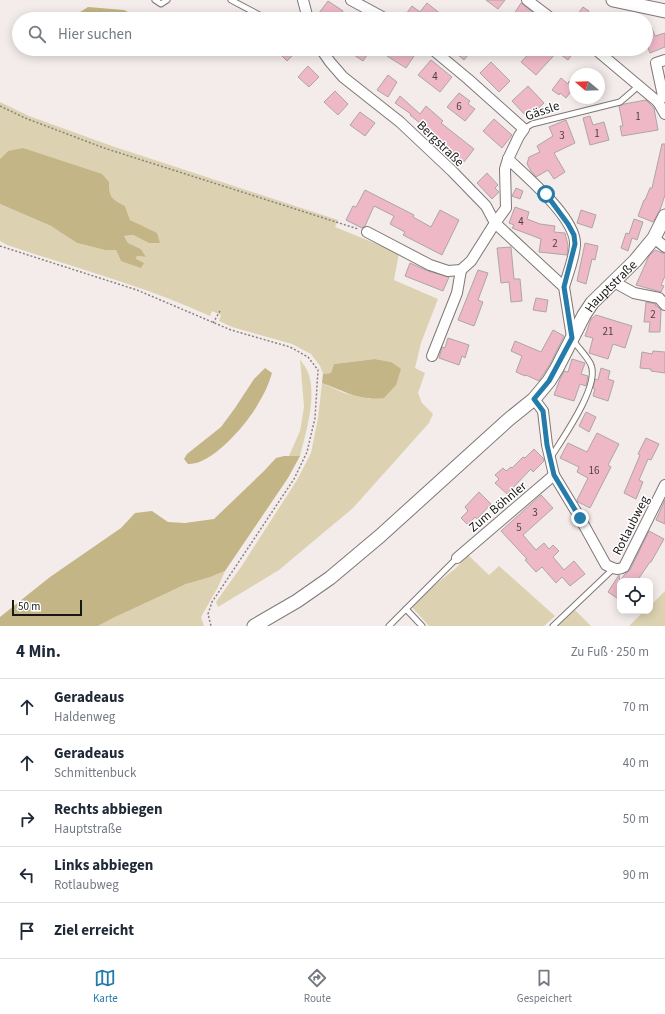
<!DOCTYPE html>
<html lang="de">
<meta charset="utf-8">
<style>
body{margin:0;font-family:"Source Sans 3",sans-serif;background:#f2f2f3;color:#1f2937}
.controls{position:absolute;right:12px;bottom:12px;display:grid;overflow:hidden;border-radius:8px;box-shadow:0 2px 10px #0003}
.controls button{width:36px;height:36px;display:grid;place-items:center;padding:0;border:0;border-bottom:1px solid #e0e1e3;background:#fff;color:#1f2937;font:20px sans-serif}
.compass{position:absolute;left:569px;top:68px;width:36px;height:36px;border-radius:50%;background:#fff;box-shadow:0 2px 10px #0003;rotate:289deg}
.scale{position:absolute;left:12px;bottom:10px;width:70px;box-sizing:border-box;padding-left:4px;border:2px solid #191716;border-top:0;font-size:11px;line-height:14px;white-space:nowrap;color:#191716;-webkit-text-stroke:3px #fff;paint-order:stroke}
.stop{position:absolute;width:12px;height:12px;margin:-9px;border:3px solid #257cab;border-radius:50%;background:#fff}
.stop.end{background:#257cab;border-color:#fff;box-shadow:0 1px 4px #0008}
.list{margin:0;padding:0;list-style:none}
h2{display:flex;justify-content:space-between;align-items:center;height:52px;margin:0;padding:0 16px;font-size:17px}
h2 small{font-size:13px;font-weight:400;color:#747a83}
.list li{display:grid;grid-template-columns:26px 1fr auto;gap:12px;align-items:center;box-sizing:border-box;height:56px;padding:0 16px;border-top:1px solid #e0e1e3}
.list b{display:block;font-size:15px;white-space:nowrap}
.list p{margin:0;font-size:13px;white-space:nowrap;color:#747a83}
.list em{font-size:13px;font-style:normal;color:#747a83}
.icon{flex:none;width:22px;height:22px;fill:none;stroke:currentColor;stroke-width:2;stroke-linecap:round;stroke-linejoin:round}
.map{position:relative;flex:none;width:665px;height:626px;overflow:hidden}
.search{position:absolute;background:#fff;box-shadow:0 2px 10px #0003;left:12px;right:12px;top:12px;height:44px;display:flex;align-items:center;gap:10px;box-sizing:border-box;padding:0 14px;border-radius:22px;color:#747a83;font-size:15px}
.sheet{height:332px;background:#fff}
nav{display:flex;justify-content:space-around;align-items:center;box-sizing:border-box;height:56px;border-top:1px solid #e0e1e3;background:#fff;font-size:11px;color:#747a83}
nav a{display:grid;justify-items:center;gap:2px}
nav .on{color:#257cab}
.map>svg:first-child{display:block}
.green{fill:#dcd2b1}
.forest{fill:#c3b586}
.building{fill:#eeb8c7;stroke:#ada5a7}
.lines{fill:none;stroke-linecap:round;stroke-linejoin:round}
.service-casing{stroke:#7f7776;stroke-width:7}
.minor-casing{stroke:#7f7776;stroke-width:12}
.tertiary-casing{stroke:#7f7776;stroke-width:15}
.path{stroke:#878281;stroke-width:1.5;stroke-dasharray:2 2;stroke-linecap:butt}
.service{stroke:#fff;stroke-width:5}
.minor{stroke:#fff;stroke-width:10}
.tertiary{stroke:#fff;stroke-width:13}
.route{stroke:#257cab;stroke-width:5}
.labels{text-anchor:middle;stroke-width:3;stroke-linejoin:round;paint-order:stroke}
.number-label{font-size:11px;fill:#4e3f42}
.street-label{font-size:13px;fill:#191716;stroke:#fff}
</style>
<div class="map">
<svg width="665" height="626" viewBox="0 0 665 626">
<rect width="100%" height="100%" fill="#f4ecea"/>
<g class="green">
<path d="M0,102L29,116L112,146L338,220L335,227L399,253L394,280L438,299L421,343L415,368L425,373L418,393L422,403L433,414L429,423L353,508L279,570L218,607L216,602L241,567L297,480L311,453L318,418L322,383L344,393L370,399L391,362L375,359L334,364L331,373L323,374L320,366L311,354L292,344L232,327L219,321L221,315L212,311L210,316C145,286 75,268 7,245L0,241V204L51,226L77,243L105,250H116L121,261L136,259L137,256L146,257L141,249L128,243L124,236L133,235L149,243L141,226L130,220L125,206C112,199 109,198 109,182L8,151L0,159Z"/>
<path d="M300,359C302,363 305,366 307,370C318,393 306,432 300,456H289L300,431L304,407Z"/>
<path d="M468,555L489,575L499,566L555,616L544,626H429L410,605L456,568Z"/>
<path d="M225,571L218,587L201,617L204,626H98C125,611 155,597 184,585C197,579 212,577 225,571Z"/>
<path d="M665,591V626H629L644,611H650V606Z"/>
<path d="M575,610L591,626H556Z"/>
</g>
<g class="forest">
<path d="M88,7L124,10L142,19H80L77,14Z"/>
<path d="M23,148L102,174L109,182C109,198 112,199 125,206L130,220L157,233L160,243H149L133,235L124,236L128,243L141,249L146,257L137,256L136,259L144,263L141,268L121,261L116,250H105L77,243L51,226L0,204V159L8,151Z"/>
<path d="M375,359L391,362L401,369L396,385L384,398C358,401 345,391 322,383L323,374L331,373L334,364Z"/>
<path d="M265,368L272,373C269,384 264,394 258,404C248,423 211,466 188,464L184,459L187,454L221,427L235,408L254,379Z"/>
<path d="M284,456H300L288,478L225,571L210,577L186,584L115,617L98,626H0V617L50,577L121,528L135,513L152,511L168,522L185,523L214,519L264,471L276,458Z"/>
</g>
<g class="building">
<path d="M486,0H505L498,9Z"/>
<path d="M328,1L343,11L338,19H327L319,13Z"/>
<path d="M427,3L447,19H411L406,14L412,6L420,12Z"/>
<path d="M521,3L534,13L530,19H521L514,14Z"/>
<path d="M583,7L589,11L584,19H574Z"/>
<path d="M652,28L655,36L665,33V47L650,53L646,43V30Z"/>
<path d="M275,49H299L287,61Z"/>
<path d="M345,49H371L363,61Z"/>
<path d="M392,49H411L408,52L414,56L406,68L387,56Z"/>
<path d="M451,49H473L464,60Z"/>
<path d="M533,49H576L568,60L557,52L536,75L521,62Z"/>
<path d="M431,60L452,77L440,92L418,75Z"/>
<path d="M491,62L510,81L499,92L480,73Z"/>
<path d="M308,66L319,77L309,87L298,77Z"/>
<path d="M388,75L397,82L388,97L377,90Z"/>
<path d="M561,78L568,84L569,81L575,86L566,98L560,93L559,95L552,90Z"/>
<path d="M528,86L544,103L528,118L512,101Z"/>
<path d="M335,91L348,104L338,115L324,102Z"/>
<path d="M459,93L470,101L468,104L475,109L465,121L447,107Z"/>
<path d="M400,96L420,114L426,106L443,121L441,123L474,149L464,162L442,144L443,142L410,115L411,114L395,103Z"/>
<path d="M646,100L654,108L658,130L622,136L620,126H623L619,106L624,104Z"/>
<path d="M360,112L375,123L365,136L350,125Z"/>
<path d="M590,116L593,125L604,122L609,140L590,145L583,118Z"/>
<path d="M494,119L512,135L502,148L483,131Z"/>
<path d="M566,120L575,143L554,153L565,172L554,179L548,170L536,177L531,171L527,164L529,157L540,152L537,146L553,136L549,127Z"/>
<path d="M662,144H665V195L660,210L653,222L638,216L644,200H645L650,188H652Z"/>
<path d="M487,173L498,185L495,188L499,192L492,199L477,183Z"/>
<path d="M516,188L523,191L520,199L512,196Z"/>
<path d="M365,190L414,215L413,217L431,227L440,210L459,220L442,255L403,235L405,232L390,224L394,216L374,206L365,226L362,228L346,220L353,206L356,207Z"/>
<path d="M515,207L529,212L527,219L540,224L555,226L554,232L565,233L568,245L567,255L539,252L541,239L512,228L514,225L509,223Z"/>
<path d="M581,210L596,215L592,228L577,223Z"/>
<path d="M634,219L643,222L637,240L632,238L628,251L621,248L626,233L629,234Z"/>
<path d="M585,243L598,246L595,260L592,259L586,284L577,281Z"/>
<path d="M511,247L514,279H520L522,301L511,302L509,282L501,283L497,248Z"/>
<path d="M655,250L665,254V276L661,285L664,286L661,292L636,285L649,256Z"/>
<path d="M410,263L428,271L449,277L443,291L405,276Z"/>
<path d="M478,270L488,273L478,300L483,302L474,326L458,320Z"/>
<path d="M536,298L548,300L546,312L533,310Z"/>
<path d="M646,302L656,304L655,306H657L661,310L660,332H649L650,322H644Z"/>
<path d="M596,315L632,326L625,348L613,344L608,359L589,353L593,338L585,336L591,319Z"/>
<path d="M553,330L564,336L550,364L539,381L526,375L525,376L516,372L522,356L511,351L515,341L541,352Z"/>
<path d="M448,338L469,345L465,358L462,356L459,365L439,358L442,347L445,348Z"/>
<path d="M653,351L665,352V373L651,371V369L640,368L642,352L652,354Z"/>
<path d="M572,359L585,363L581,374L588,376L586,386L580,384L574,401L554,395L560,379L564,371L568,372Z"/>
<path d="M601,368L610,371L608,379L614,381L608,401L593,396L595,389L593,388L595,379L598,380Z"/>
<path d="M586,412L596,417L589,432L579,426Z"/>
<path d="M597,433L619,444L608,465L611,467L590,508L578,502L577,500L588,478L577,472L579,467L560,458L568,443L587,452Z"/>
<path d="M646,438L659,444L651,460L648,459L639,480L643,482L636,499L624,493L640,455L638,454Z"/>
<path d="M534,449L543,458L544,461L533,472L531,469L507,494L495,483L499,479L495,475L503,468L506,471L511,467L512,468L523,457L525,458Z"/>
<path d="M479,492L491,504L477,519L475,517L468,525L461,518L468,511L465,507Z"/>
<path d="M541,495L553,508L523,535L536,550L544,543L549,549L553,545L559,551L553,557L564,570L574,561L585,574L570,586L562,577L556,583L542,567L536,572L525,560L527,559L501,531Z"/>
<path d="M665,500V524L656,520Z"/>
<path d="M649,531L664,539L651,562H650L637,581H620V600L608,592L619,575L620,581L625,574L630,570Z"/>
</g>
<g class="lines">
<defs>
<g id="service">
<path d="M155,0L161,4L167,0"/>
<path d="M231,0L267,19"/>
<path d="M524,129L532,124L620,102L634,90L638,85"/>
<path d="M551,457C562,439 600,386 591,365C588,357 578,348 573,340"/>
<path d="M406,609L422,626"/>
<path d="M389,626L457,558"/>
<path d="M553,626L613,569"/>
</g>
<g id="minor">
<path d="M303,0L308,19"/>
<path d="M351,0L386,19"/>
<path d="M527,0L552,19"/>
<path d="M321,49L330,62L343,77L400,122L452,171L486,206L495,223L471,261L461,270L448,271L430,265L367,232"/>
<path d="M432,49L468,79L524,129L519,136L508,159L505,169L506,208L495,223L564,287L572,337"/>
<path d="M595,49L658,102L665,114"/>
<path d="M658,102L663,96L656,63L665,60"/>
<path d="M508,159C526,176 577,219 575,245C574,259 568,273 564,287"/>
<path d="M654,238L665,247"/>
<path d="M614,282L634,293L659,298L665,305"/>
<path d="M432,356L457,293L461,270"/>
<path d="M534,399L543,411L547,445L554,475L580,518L606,565C613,568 617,571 624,567L665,485"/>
<path d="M457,558L554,475"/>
</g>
<g id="tertiary">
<path d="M613,0L665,11"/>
<path id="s1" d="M254,626L297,601L330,578L380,536L508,420L534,399L549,381L557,368L584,315L592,303L635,261L654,238L665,216"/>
</g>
</defs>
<use href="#service" class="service-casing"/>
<use href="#minor" class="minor-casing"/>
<use href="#tertiary" class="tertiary-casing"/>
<g class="path">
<path d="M0,106L25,118L104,148L358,229"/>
<path d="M0,246L137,290L231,330L290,347L308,357L318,370L315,418L307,452L294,479L212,602L208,614L211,626"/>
<path d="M213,323L220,311"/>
</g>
<use href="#service" class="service"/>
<use href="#minor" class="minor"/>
<use href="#tertiary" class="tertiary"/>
</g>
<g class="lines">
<path class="route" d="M546,194L568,224L574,235L575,244L564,287L572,338L549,381L534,399L543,411L547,445L554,475L580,518"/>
</g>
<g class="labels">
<g class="number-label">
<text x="435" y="80">4</text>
<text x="459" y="110">6</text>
<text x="638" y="120">1</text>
<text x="597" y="137">1</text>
<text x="562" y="139">3</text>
<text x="521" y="225">4</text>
<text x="555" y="247">2</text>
<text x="653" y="318">2</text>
<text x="608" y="335">21</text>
<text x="594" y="474">16</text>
<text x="535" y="516">3</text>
<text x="519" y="531">5</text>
</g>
<g class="street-label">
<text transform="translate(542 110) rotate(-19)" y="5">Gässle</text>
<text transform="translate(441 143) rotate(44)" y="5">Bergstraße</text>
<text dy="5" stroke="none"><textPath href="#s1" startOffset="499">Hauptstraße</textPath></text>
<text transform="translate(497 506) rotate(-40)" y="5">Zum Böhnler</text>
<text transform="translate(630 525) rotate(-63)" y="5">Rotlaubweg</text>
</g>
</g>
</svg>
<div class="controls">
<button><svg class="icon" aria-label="locate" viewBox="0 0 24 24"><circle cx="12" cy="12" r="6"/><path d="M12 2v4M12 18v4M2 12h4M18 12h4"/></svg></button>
</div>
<svg class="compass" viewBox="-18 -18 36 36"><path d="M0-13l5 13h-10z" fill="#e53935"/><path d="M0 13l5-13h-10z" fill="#747a83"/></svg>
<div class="scale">50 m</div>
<div class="stop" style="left:546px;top:194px"></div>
<div class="stop end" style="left:580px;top:518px"></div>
<div class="search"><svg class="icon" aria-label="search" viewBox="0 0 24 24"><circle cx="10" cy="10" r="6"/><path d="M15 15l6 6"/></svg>Hier suchen</div>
</div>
<section class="sheet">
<h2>4 Min.<small>Zu Fuß · 250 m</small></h2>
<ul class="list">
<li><svg class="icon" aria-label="ahead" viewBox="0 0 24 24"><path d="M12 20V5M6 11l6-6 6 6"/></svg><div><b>Geradeaus</b><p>Haldenweg</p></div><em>70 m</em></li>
<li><svg class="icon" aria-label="ahead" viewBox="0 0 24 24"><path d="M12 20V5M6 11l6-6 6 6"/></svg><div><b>Geradeaus</b><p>Schmittenbuck</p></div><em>40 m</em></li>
<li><svg class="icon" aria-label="right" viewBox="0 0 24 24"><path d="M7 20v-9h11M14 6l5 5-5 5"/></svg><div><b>Rechts abbiegen</b><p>Hauptstraße</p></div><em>50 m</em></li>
<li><svg class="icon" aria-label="left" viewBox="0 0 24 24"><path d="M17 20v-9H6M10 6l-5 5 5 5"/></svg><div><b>Links abbiegen</b><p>Rotlaubweg</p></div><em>90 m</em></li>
<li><svg class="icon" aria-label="arrive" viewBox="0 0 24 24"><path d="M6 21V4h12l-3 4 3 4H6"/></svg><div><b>Ziel erreicht</b></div></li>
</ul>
</section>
<nav>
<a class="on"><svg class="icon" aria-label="map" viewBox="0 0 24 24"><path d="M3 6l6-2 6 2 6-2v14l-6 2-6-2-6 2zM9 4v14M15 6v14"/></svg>Karte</a>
<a><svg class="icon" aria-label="directions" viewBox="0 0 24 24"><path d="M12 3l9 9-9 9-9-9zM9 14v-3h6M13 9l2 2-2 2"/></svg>Route</a>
<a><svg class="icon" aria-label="saved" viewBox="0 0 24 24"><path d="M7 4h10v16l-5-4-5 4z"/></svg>Gespeichert</a>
</nav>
